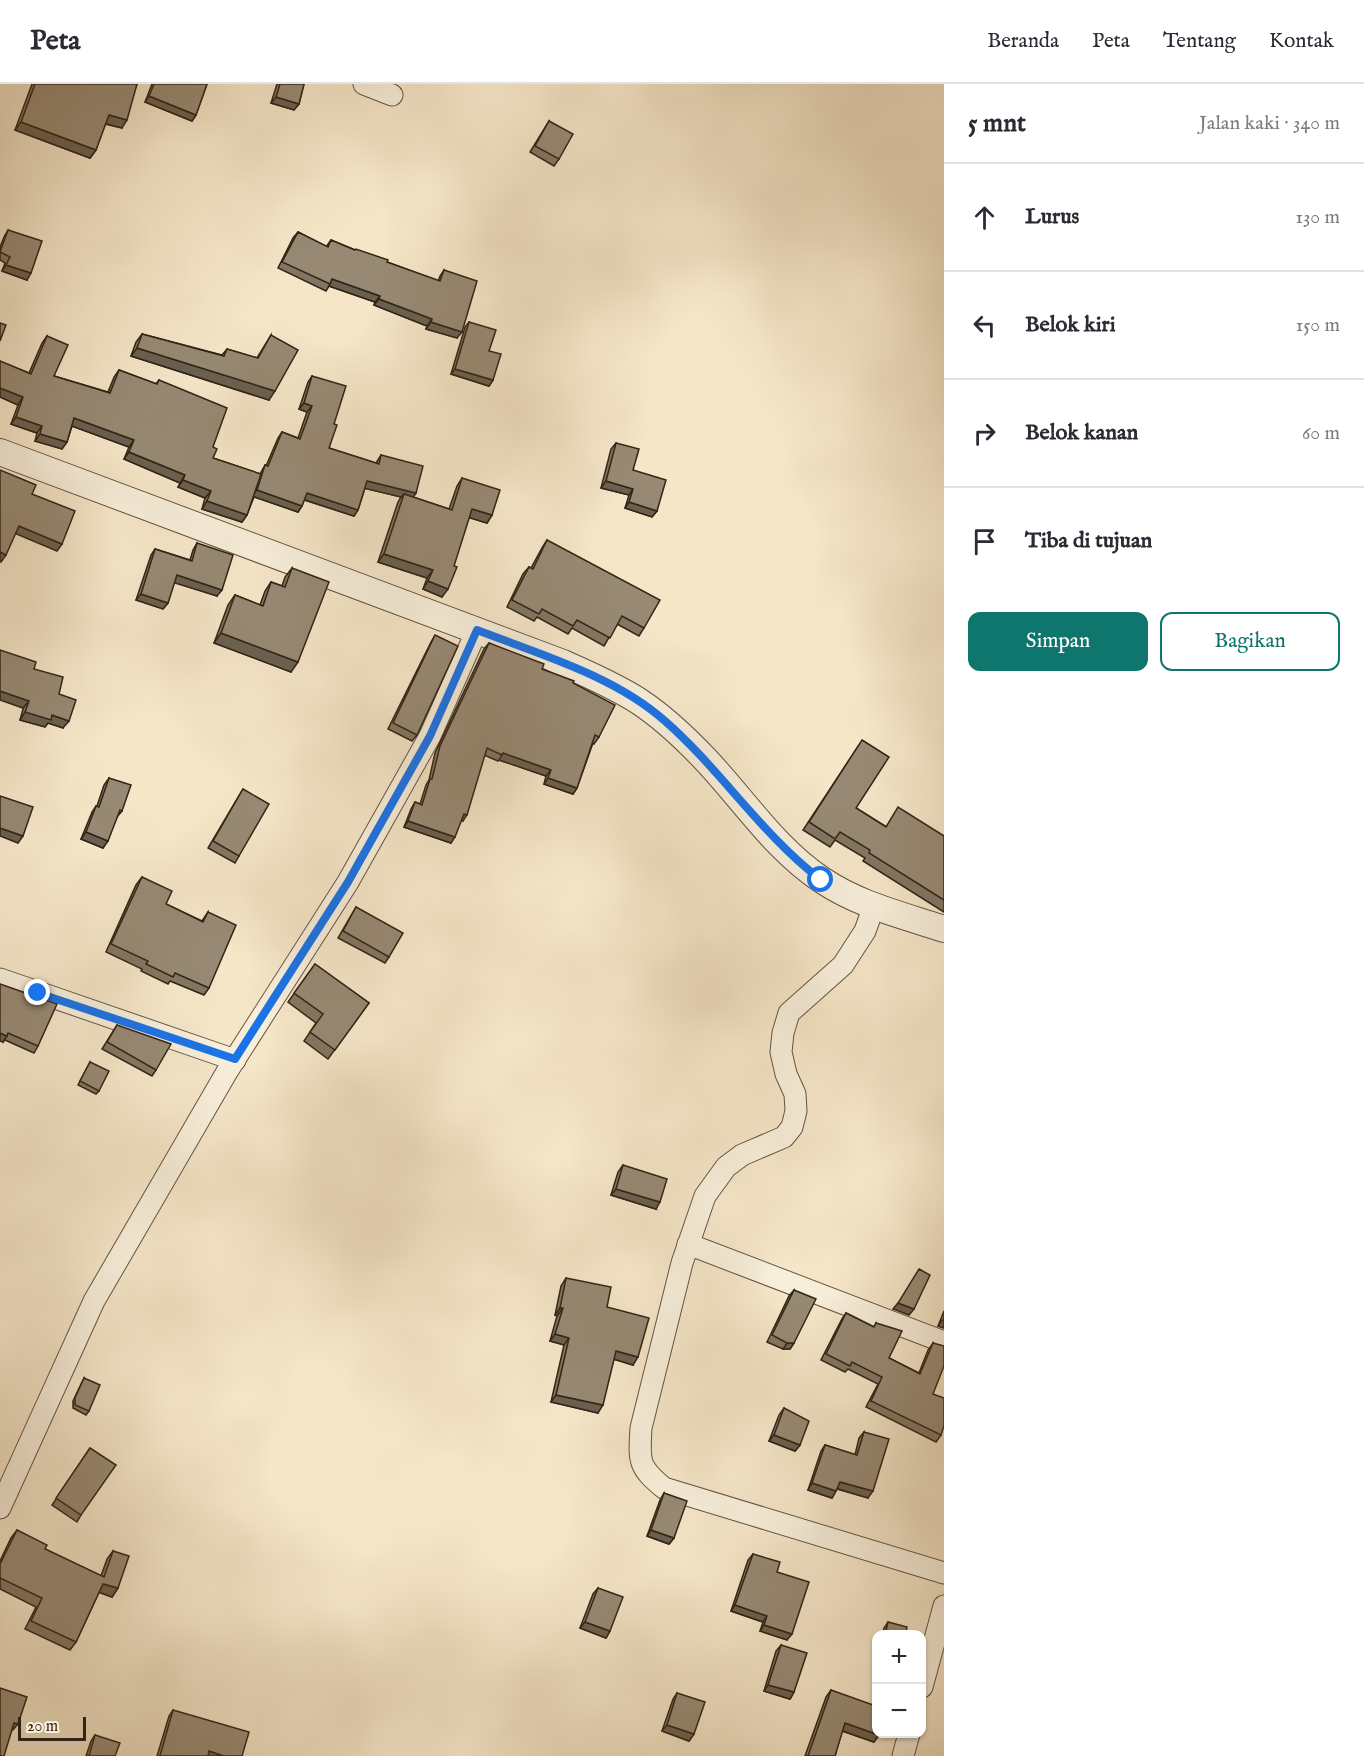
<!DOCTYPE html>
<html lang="id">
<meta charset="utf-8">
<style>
body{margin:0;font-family:"IM FELL English",serif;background:#f2f2f3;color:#2b2b33}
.controls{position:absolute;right:18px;bottom:18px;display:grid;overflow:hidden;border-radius:12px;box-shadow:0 2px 4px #0004}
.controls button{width:54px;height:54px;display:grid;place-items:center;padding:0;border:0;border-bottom:2px solid #e1e1e2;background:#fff;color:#2b2b33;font:30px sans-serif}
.scale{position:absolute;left:18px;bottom:15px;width:68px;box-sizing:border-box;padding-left:6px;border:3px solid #322416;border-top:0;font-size:16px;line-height:21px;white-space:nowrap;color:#322416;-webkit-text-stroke:4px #f8efdb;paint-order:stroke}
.stop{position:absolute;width:18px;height:18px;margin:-14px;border:4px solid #1a73e8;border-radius:50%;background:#fff}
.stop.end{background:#1a73e8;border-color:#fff;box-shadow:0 2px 6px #0008}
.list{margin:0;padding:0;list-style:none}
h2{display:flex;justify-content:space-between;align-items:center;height:78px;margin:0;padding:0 24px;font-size:26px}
h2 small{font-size:20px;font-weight:400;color:#7c7c81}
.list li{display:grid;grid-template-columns:39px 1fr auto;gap:18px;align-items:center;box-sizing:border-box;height:108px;padding:0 24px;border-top:2px solid #e1e1e2}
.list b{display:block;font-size:22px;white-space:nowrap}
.list em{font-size:20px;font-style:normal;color:#7c7c81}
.actions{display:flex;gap:12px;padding:18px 24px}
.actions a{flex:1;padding:14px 0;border:2px solid #0f766e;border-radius:12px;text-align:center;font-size:21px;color:#0f766e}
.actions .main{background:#0f766e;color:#fff}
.icon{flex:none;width:33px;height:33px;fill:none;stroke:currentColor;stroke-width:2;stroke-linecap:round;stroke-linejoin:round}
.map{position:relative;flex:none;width:944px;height:1672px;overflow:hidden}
header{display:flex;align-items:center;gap:36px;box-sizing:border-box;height:84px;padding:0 30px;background:#fff;border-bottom:2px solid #e1e1e2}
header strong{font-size:28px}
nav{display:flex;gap:33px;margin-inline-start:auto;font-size:21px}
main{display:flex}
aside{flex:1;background:#fff}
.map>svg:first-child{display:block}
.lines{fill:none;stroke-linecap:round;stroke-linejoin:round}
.minor-casing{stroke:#635442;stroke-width:23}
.tertiary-casing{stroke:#635442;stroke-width:28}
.minor{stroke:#f8efdb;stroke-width:21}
.tertiary{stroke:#f8efdb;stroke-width:26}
.wall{fill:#827663;stroke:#322416;stroke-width:1.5}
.shaded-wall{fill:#6a6050;stroke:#322416;stroke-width:1.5}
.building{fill:#978973;stroke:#322416;stroke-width:1.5}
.route{stroke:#1a73e8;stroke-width:8}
</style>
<header>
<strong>Peta</strong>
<nav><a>Beranda</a><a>Peta</a><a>Tentang</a><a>Kontak</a></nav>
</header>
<main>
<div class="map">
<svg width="944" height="1672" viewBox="0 0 944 1672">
<rect width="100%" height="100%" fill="#f5e6c8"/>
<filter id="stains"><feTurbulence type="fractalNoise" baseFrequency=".00333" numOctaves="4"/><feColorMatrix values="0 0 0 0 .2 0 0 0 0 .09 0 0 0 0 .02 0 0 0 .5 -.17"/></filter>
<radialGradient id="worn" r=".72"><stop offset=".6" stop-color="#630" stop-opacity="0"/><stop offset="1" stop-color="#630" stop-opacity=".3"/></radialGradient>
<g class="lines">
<defs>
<g id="minor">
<path d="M364,0L392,11"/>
<path d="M874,822L865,847L843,881L789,929L783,949L781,968L786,990L795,1010L796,1027L792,1043L784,1053L742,1071L726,1083L705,1112L682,1179L641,1344C639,1377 638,1383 664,1404L944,1489"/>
<path d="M0,895L235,976"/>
<path d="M688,1160L944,1258"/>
<path d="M0,1424L94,1217L228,986L348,798L430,652L477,546"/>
<path d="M922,1603L944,1522"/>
<path d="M903,1672L909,1650"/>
</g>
<path id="tertiary" d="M0,368L563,579C589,591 616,602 640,618C664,634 685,654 705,675C743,715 775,765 822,796C859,821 902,831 944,845"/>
</defs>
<use href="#minor" class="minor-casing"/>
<use href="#tertiary" class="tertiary-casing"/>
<use href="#minor" class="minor"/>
<use href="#tertiary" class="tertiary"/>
</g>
<g class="wall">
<path d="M32,0H137L122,44L105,40L96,66L90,74L15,46Z"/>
<path d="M152,0H207L196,31L192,37L145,18Z"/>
<path d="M277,0H304L299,20L294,26L271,19Z"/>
<path d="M549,37L559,75L554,82L530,68Z"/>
<path d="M8,146L27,196L2,187L5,179L0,176V163L4,153Z"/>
<path d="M298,148L326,163L331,156L355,166L438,197L440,192L444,186L457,254L426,245L427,242L374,221L375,218L329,202L326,207L278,184L293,154Z"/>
<path d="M469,238L489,267L493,296L489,302L451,290L465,243Z"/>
<path d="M142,250L222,271L227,265L257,274L271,251L269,316L131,272L136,258Z"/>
<path d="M47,252L54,292L108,308L114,293L119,286L156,300L159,296L213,363V374L260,390L265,381L266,382L278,354L282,348L298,354L307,328L299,325L308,298L312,292L334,340L329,364L376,379L381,371L416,409L413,413L449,425L457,402L462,394L492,431L487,439L469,433L442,513L423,505L427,494L378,478L398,418L401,413L365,404L358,426L354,432L304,416L302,422L298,428L254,413L247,431L242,438L202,425L205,414L178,403L180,399L124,375L129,363L72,342L67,358L62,365L35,357L37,349L11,340L18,321L0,313V277L29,289L42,259Z"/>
<path d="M616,359L633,386L657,427L652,433L625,424L629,411L601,404L611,365Z"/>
<path d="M547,456L644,544L639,552L617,540L604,562L572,544L568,550L537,533L534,537L507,523L523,490L529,483L531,484L542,464Z"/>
<path d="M197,459L217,512L174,498L168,519L163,525L136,516L151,471L155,465L190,476L193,466Z"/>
<path d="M292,484L291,588L214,559L228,521L235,511L260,521L265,507L271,498L282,502L285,493Z"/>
<path d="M435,551L417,651L412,657L388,645L431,558Z"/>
<path d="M489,559L573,599L599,653L594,660L593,659L577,704L573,710L544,700L546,692L499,676L498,677L484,671L463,737L461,736L451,759L404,743L411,725L415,718L420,720L426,701L429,696L435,669L484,565Z"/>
<path d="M34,585L59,610L63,644L48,639L45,643L20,636Z"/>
<path d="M857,664L856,724L885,742L944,752V828L863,777L865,774L835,756L830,763L803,746Z"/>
<path d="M109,694L122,727L117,733L103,764L81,755L92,728L96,722H97L104,701Z"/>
<path d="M243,705L239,772L235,779L208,764Z"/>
<path d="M142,793L166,820L202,837L208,828L209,904L204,911L170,897L168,900L141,887L142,885L106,868L136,801Z"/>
<path d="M356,823L389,873L385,879L338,854Z"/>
<path d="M315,880L369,919L328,975L304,957L316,939L288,918Z"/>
<path d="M0,900L38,962L34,969L5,956L3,958Z"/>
<path d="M117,941L156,986L152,992L102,965Z"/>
<path d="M90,978L99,1007L96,1010L78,1001Z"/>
<path d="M623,1081L656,1125L611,1111L618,1088Z"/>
<path d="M566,1194L607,1223L633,1281L614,1275L598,1329L551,1318L564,1261L550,1257L557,1232L555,1231L561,1202Z"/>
<path d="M794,1206V1259L790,1265H783L767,1258L789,1212Z"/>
<path d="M944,1227V1244L938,1242Z"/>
<path d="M846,1229L874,1243L876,1239L889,1274L919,1289L928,1266L933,1259V1310L941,1351L936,1358L866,1323L878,1300L848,1285L845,1288L821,1276L842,1235Z"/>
<path d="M84,1294L89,1327L86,1331L73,1324V1317Z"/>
<path d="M784,1324L800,1361L795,1367L769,1357L779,1331Z"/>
<path d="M864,1348L868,1414L837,1405L832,1414L808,1406L821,1367L825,1361L855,1371L859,1354Z"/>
<path d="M90,1364L81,1431L77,1438L52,1421Z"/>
<path d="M664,1409L674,1454L669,1460L647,1452L660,1416Z"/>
<path d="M17,1446L45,1465L101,1492L107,1475L113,1467L118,1504L112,1513L99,1508L76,1558L70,1566L25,1545L36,1523L0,1505V1477L11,1454Z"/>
<path d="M753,1470L777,1488L787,1556L760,1547L763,1538L731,1527L748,1476Z"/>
<path d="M598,1504L610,1547L606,1554L580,1544L593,1510Z"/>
<path d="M888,1538L905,1551H882L884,1544Z"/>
<path d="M781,1561L794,1608L790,1615L764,1607L776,1567Z"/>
<path d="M831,1606L879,1651L874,1658L842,1647L835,1672H805L826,1613Z"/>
<path d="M677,1609L694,1650L689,1657L662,1647L673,1615Z"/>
<path d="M173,1626L242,1672H157L169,1632Z"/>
<path d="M95,1651L115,1672H86L91,1657Z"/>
</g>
<g class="shaded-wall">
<path d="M149,12L196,31L192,37L145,18Z"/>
<path d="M276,13L299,20L294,26L271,19Z"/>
<path d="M109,31L127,36L122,44L103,39Z"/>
<path d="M21,38L96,66L90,74L15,46Z"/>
<path d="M6,181L31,189L27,196L2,187Z"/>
<path d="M332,195L380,212L375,218L329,202Z"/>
<path d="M379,215L432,235L427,242L374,221Z"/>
<path d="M431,238L462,248L457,254L426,245Z"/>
<path d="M137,264L275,307L269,316L131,272Z"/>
<path d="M455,285L493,296L489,302L451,290Z"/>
<path d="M0,304L23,313L18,321L0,313Z"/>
<path d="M304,319L312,322L307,328L299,325Z"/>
<path d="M16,333L42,342L37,349L11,340Z"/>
<path d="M74,334L134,356L129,363L69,341Z"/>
<path d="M40,350L67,358L62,365L35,357Z"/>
<path d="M129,368L185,391L180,399L124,375Z"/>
<path d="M183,396L211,407L205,414L178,403Z"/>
<path d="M367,397L416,409L411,416L404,410L401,413L363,404Z"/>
<path d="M606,397L633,405L629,411L601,404Z"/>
<path d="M257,406L302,422L298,428L252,412Z"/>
<path d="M307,409L358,426L354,432L302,415Z"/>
<path d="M207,417L247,431L242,438L202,425Z"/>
<path d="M629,418L657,427L652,433L625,424Z"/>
<path d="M472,425L492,431L487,439L467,433Z"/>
<path d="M19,442L62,460L57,467L14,449Z"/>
<path d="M0,468L6,471L1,478L0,477Z"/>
<path d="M384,470L433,486L427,494L378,478Z"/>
<path d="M177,491L222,506L217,512L172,498Z"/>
<path d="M428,497L448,505L442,513L423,505Z"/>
<path d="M141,510L168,519L163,525L136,516Z"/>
<path d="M221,549L298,578L291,588L214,559Z"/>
<path d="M0,607L29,617L23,624L0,616Z"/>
<path d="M25,628L52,631L69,637L63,644L48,639L45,643L20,636Z"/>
<path d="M503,669L551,686L546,692L499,676Z"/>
<path d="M548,694L577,704L573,710L544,700Z"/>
<path d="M464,730L467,731L463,737L459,736Z"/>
<path d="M408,737L455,753L451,759L404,743Z"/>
<path d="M0,744L23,752L18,759L0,752Z"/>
<path d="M86,748L108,757L103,764L81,755Z"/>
<path d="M0,949L7,952L3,958L0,957Z"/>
<path d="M616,1105L660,1118L656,1125L611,1111Z"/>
<path d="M898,1219L914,1225L909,1231L893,1225Z"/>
<path d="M560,1224H563L557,1232L555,1231Z"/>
<path d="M942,1236H944V1244L938,1242Z"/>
<path d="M555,1250L569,1254L564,1261L550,1257Z"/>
<path d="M787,1259H794L790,1265H783Z"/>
<path d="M616,1267L638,1273L633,1281L610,1274Z"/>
<path d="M556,1311L603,1321L598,1329L551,1318Z"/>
<path d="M774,1351L800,1361L795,1367L769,1357Z"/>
<path d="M840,1398L873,1407L868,1414L835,1404Z"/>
<path d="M812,1399L836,1407L832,1414L808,1406Z"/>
<path d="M651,1446L674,1454L669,1460L647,1452Z"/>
<path d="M103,1500L118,1504L112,1513L98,1508Z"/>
<path d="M735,1521L767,1532L763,1538L731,1527Z"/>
<path d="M585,1538L610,1547L606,1554L580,1544Z"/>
<path d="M764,1541L792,1550L787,1556L760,1547Z"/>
<path d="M768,1601L794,1608L790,1615L764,1607Z"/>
<path d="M14,1639L18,1640L13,1646L10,1645Z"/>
<path d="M845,1639L879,1651L874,1658L840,1646Z"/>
<path d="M667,1641L694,1650L689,1657L662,1647Z"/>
<path d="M209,1667L224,1672H206Z"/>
</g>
<g class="building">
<path d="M35,0H137L127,36L109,31L96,66L21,38Z"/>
<path d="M154,0H207L196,31L149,12Z"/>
<path d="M280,0H304L299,20L276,13Z"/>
<path d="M549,37L573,50L559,75L535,62Z"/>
<path d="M8,146L42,157L31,189L6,181L10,173L0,168Z"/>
<path d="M298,148L328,163L331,156L355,166L356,165L388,176L387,178L440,197L444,186L477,197L462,248L431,238L432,235L379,215L380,212L332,195L330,200L282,178Z"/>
<path d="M469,238L496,246L489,267L501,270L493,296L455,285Z"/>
<path d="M0,239L6,241L0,257Z"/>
<path d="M142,250L224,272L227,265L258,274L271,251L298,266L275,307L137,264Z"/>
<path d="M47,252L68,261L54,292L110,309L119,286L157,300L159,296L227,324L213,363L217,365L213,374L261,390L247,431L207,417L211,407L183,396L185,391L129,368L134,356L74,334L67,358L40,350L42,342L16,333L23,313L0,304V277L31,290Z"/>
<path d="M312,292L346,302L334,340L337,341L329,364L379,380L381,371L423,382L416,409L367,397L358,426L307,409L302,422L257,406L265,381L268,382L282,348L300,355L312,322L304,319Z"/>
<path d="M616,359L639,365L633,386L666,396L657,427L629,418L633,405L606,397Z"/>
<path d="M0,386L36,401L32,410L75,427L62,460L19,442L6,471L0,468Z"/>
<path d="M462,394L500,406L492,431L472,425L454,482L457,483L448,505L428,497L433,486L384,470L404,410L452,426Z"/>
<path d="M547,456L660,516L644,544L622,532L610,554L577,536L573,542L542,525L539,530L512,516L529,483L533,485Z"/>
<path d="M197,459L233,471L222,506L177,491L168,519L141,510L155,465L192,477Z"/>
<path d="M292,484L329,498L298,578L221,549L235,511L263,522L271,498L285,503Z"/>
<path d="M435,551L458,562L417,651L393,639Z"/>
<path d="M489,559L544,580L542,585L574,597L573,599L615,621L599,653L595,651L577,704L548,694L551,686L503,669L502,671L487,664L467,731L464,730L455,753L408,737L415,718L422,721L430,695H432L440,662Z"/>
<path d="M0,566L36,578L34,585L63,593L59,610L76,616L69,637L52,631L51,636L25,628L29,617L0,607Z"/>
<path d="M862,656L889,673L856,724L886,743L898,723L944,752V816L869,769L870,766L840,748L835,755L809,738Z"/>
<path d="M109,694L131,701L122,727L120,726L108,757L86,748L96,722L99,723Z"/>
<path d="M243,705L269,720L239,772L213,757Z"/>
<path d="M0,712L33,723L23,752L0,744Z"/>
<path d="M142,793L172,807L166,820L203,838L208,828L236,841L209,904L175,889L173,893L146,880L148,877L111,860Z"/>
<path d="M356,823L403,849L389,873L343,847Z"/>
<path d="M315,880L369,919L335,966L310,948L323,930L294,909Z"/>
<path d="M0,900L57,920L38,962L8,949L7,952L0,949Z"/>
<path d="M117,941L171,960L156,986L107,958Z"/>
<path d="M90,978L109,987L99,1007L80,997Z"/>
<path d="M623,1081L667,1095L660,1118L616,1105Z"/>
<path d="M919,1185L930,1191L914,1225L898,1219Z"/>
<path d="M566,1194L611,1203L607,1223L649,1234L638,1273L616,1267L603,1321L556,1311L569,1254L555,1250L563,1224H560Z"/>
<path d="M794,1206L816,1215L794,1259H787L772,1251Z"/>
<path d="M846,1229L874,1243L876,1239L902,1247L889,1274L920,1290L933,1259L944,1262V1282L933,1310L944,1314V1342L941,1351L871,1317L882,1293L852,1278L850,1282L826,1270Z"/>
<path d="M84,1294L100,1301L89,1327L75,1321V1314Z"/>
<path d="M784,1324L809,1337L800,1361L774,1351Z"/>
<path d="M864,1348L889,1355L873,1407L840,1398L836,1407L812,1399L825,1361L857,1371Z"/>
<path d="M90,1364L116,1381L81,1431L56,1414Z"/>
<path d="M664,1409L687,1417L674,1454L651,1446Z"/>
<path d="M17,1446L47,1461L45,1465L104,1493L113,1467L129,1472L118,1504L103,1500L76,1558L31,1537L42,1514L0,1494V1480Z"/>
<path d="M753,1470L780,1478L777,1488L809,1498L792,1550L764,1541L767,1532L735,1521Z"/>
<path d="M598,1504L623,1513L610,1547L585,1538Z"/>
<path d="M888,1538L907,1543L905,1551H885Z"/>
<path d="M781,1561L807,1569L794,1608L768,1601Z"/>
<path d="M0,1604L27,1613L18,1640L14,1639L4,1672H0Z"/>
<path d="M831,1606L876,1622V1650H880L879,1651L845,1639L835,1672H808Z"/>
<path d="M677,1609L705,1618L694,1650L667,1641Z"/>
<path d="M173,1626L249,1648L242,1672H224L209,1667L208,1672H160Z"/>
<path d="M95,1651L120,1659L115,1672H89Z"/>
</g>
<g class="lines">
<path class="route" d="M38,909L235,975L348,798L430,652L477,546C539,570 615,592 665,637C721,686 762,751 821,796"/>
</g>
<rect width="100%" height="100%" filter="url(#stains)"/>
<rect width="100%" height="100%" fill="url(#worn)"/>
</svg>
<div class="controls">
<button>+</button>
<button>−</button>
</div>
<div class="scale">20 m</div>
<div class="stop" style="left:821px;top:796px"></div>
<div class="stop end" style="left:38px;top:909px"></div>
</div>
<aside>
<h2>5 mnt<small>Jalan kaki · 340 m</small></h2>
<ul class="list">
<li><svg class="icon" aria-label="ahead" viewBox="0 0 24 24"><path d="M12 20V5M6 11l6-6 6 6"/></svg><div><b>Lurus</b></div><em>130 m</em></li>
<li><svg class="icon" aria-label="left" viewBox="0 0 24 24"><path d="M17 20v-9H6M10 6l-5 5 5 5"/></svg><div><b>Belok kiri</b></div><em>150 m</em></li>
<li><svg class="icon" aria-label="right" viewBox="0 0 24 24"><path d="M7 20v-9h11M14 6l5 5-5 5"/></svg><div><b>Belok kanan</b></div><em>60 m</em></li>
<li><svg class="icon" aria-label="arrive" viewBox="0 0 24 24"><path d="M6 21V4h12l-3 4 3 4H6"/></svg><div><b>Tiba di tujuan</b></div></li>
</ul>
<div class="actions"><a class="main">Simpan</a><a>Bagikan</a></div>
</aside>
</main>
